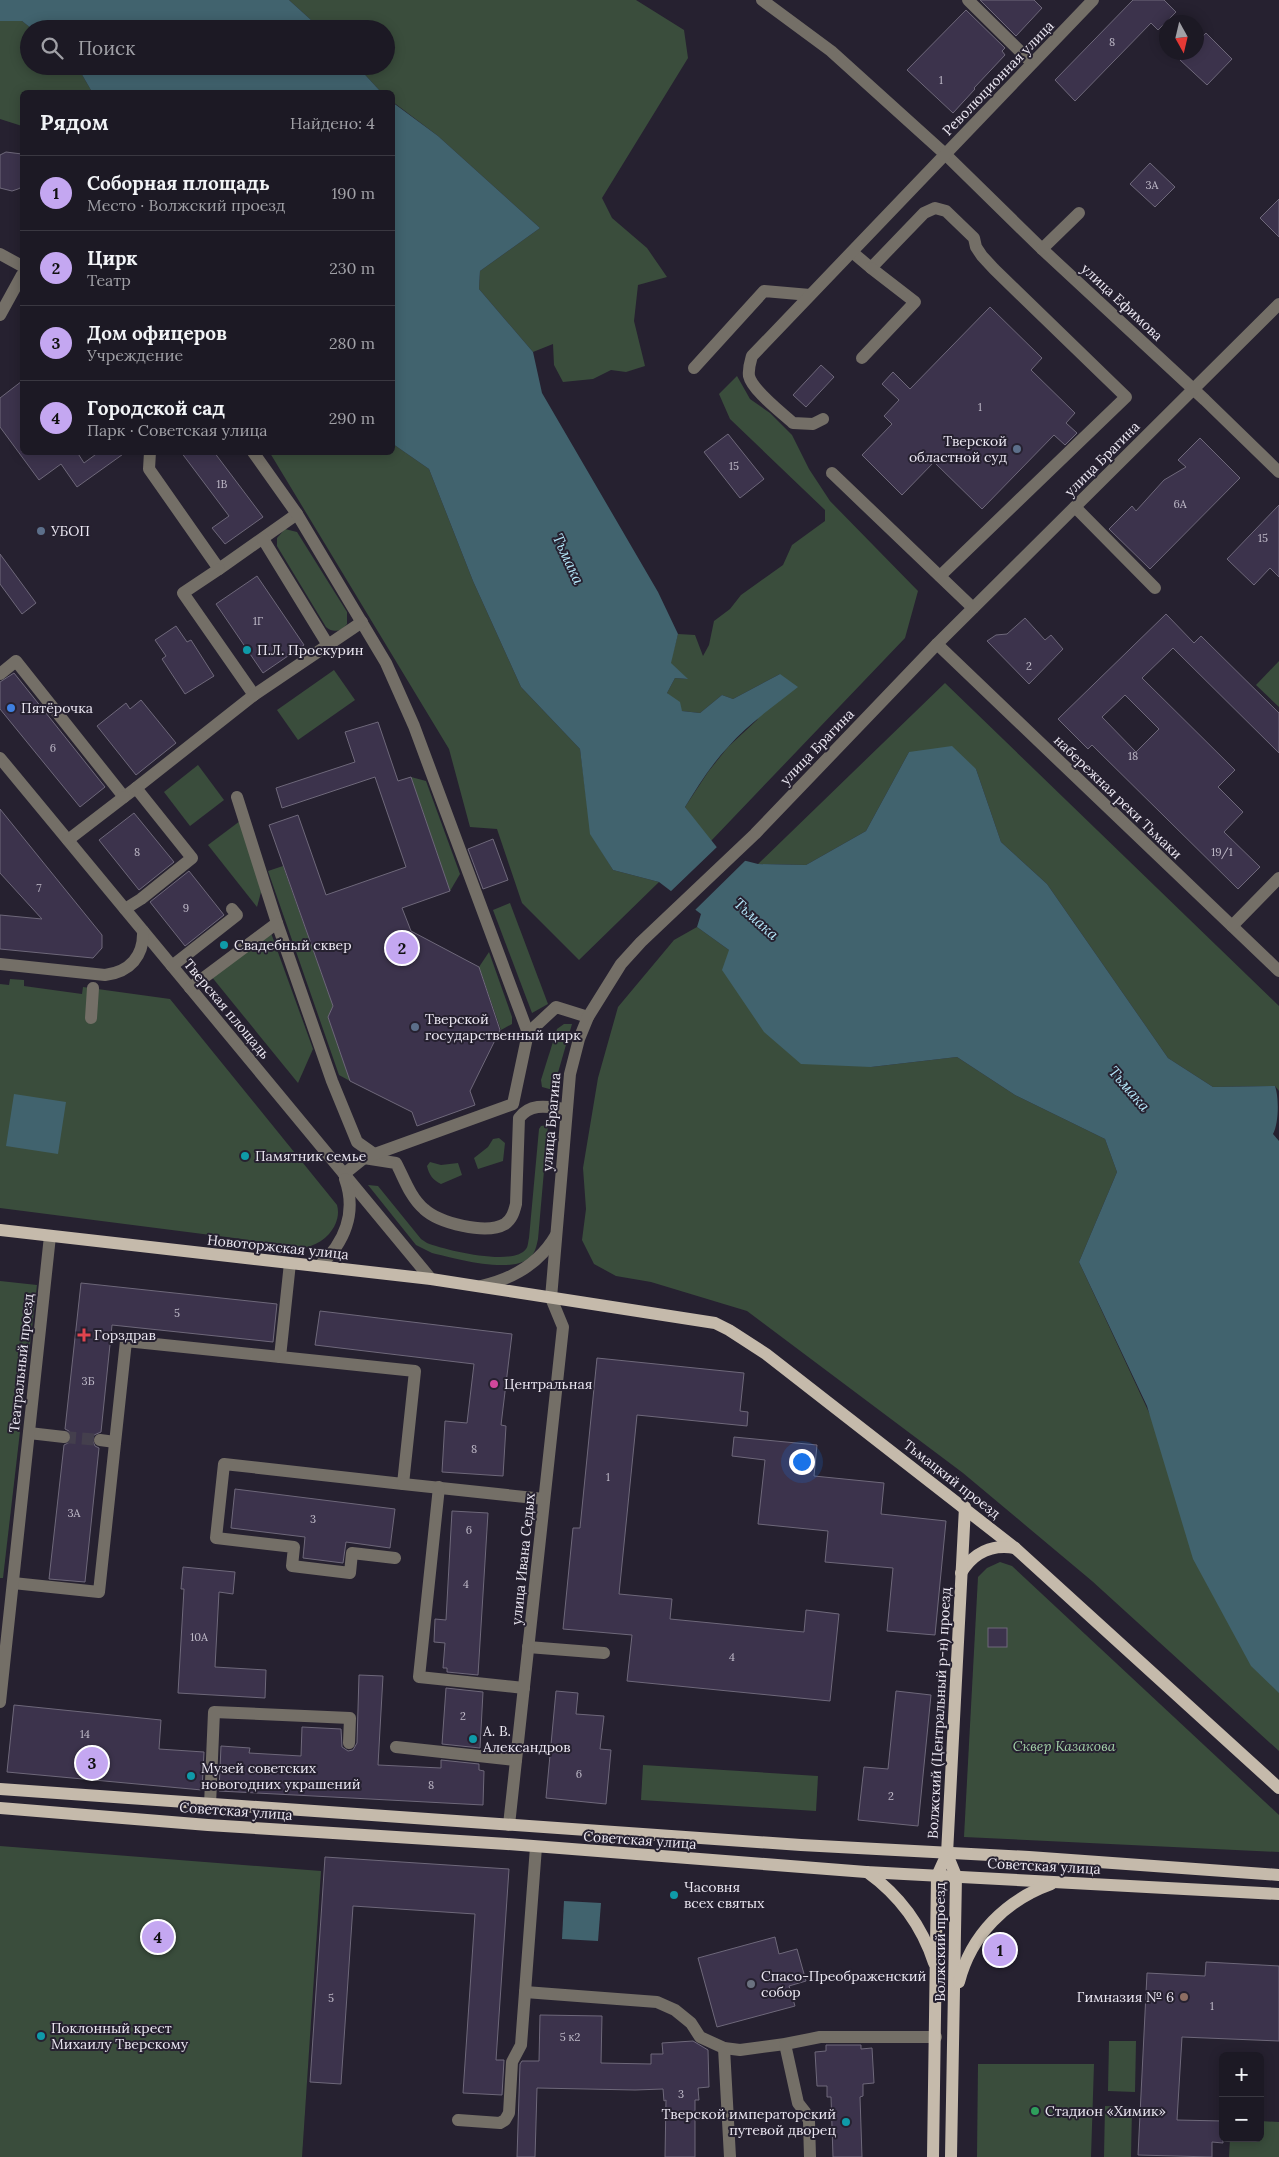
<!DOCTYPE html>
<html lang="ru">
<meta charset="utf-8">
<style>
body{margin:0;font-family:Lora,serif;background:#292631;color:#f1f3f6}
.controls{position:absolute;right:15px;bottom:15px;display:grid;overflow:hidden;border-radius:8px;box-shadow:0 2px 12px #0003}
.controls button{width:45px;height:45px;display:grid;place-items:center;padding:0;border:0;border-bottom:1px solid #3a3841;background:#1c1924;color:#f1f3f6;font:25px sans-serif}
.compass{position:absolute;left:1159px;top:15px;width:45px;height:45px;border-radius:50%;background:#1c1924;box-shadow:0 2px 12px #0003;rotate:172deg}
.you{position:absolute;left:801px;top:1461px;width:18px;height:18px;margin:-12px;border:4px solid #fff;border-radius:50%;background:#1a73e8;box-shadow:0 0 0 8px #1a73e833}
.badge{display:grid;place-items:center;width:32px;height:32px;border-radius:50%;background:#c4a7f1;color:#111;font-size:16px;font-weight:700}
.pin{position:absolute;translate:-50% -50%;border:2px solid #fff;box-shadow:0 1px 5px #0006}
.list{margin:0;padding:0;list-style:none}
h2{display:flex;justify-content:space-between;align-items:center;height:65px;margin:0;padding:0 20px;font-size:21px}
h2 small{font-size:16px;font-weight:400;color:#a0a0a6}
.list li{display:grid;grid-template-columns:32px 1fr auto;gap:15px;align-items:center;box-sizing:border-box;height:75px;padding:0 20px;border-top:1px solid #3a3841}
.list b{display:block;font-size:19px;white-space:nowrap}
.list p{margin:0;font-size:16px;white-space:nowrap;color:#a0a0a6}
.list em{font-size:16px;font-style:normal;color:#a0a0a6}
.icon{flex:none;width:28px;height:28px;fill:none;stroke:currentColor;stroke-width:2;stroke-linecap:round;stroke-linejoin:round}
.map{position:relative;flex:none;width:1279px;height:2157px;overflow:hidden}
.search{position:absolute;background:#1c1924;box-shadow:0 2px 12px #0003;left:20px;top:20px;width:375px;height:55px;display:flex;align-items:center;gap:12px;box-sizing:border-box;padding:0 18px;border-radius:28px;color:#a0a0a6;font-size:19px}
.panel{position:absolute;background:#1c1924;box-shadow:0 2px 12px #0003;left:20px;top:90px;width:375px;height:365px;border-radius:8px}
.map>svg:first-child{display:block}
.green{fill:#3a4d3c}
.water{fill:#41636e}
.pier{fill:#262130}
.building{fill:#3c334c;stroke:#6e687a;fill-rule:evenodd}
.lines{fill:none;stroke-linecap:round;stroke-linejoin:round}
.minor-tunnel{stroke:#443f4d;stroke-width:12;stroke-dasharray:12 6;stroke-linecap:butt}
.minor{stroke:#746f67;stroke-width:12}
.major{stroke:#c5baab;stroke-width:12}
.service-dot{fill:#5c6f8a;stroke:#262130;stroke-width:2}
.culture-dot{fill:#0f9aa8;stroke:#262130;stroke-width:2}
.shop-dot{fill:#3f7fe0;stroke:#262130;stroke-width:2}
.health-dot{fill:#e0444e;stroke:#262130;stroke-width:2}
.hotel-dot{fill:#d1479c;stroke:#262130;stroke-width:2}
.worship-dot{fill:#6b7280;stroke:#262130;stroke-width:2}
.education-dot{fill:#8d6e63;stroke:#262130;stroke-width:2}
.leisure-dot{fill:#2e9e5b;stroke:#262130;stroke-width:2}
.labels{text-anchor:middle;stroke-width:4;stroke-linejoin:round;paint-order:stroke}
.number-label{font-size:11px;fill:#bfbac8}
.street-label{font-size:14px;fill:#ebe7f2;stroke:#262130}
.poi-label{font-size:14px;fill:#ebe7f2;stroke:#262130;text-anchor:start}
.park-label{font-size:14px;font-style:italic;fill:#a1cea6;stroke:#262130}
.water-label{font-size:15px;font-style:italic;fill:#b5e8fb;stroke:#262130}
</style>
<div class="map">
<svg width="1279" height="2157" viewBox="0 0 1279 2157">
<rect width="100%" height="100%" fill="#262130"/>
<g class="green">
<path d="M289,0H636L684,30L688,58L602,198L612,218L647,248L667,277L638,285L634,321L645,366L626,372L611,370L593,379L563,382L554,365L553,344L533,352L479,289L480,271L540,228L438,136L393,102L392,92H381L357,66H386V29H321Z"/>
<path d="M0,21H22L32,29H29V66H77L92,92H22V126L0,119Z"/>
<path d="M737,376L750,399L770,413L792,435L809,469L830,501L918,591L905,638L710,842L685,807L708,772L728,747L757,720L780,674L733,699L722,695L700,713L682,711L667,693L675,678L687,679L670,663L678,634L695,635L703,656L709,645L714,621L730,609L741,595L783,565L792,545L825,521V510L730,419L719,394Z"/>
<path d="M393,444L429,469L473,581L521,687L580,749L591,834L613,870L659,882L579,960L522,903L497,829L470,827L449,749L270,453L392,452Z"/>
<path d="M285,529L297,532L347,612V624C341,632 333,633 326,627L277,546V538Z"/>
<path d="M1279,661V707L1256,685Z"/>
<path d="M334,670L355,700L298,740L277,710Z"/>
<path d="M945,683L1279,1006V1091L1275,1086L1213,1087L1168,1058L1047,884L1001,842L976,769L909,752L866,831L806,865L758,864Z"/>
<path d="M198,765L224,800L190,826L164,792Z"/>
<path d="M411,777L426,781L460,874L450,891Z"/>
<path d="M244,818L261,892L257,907L208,845Z"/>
<path d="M283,866L333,1006L328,1017L350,1081L339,1075L268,871Z"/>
<path d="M510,903L548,1004L532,1013L493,910Z"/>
<path d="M697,927L729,950L871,1067L957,1057L1015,1095L1105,1139L1117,1172L1079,1262L1279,1692V1751L1092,1581L963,1473L747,1311L651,1282L616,1276L594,1264L582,1240L586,1209L583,1168L598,1078L618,1007L674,940Z"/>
<path d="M271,933L313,1049L298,1083L211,976Z"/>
<path d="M489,952L512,1017V1024L501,1030L479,967Z"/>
<path d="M10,979L24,980V986L82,994L83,987L170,999L337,1205C340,1215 336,1226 329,1234C306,1259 269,1246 239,1242L242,1239L0,1208V984L9,985Z"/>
<path d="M564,1024H572L553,1090L542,1087L541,1080L557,1029Z"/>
<path d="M548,1125L538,1239C537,1243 536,1250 533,1254C518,1277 454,1258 432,1253L416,1245L368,1185L378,1186L421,1239L427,1243C445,1250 513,1267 526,1249C528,1247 528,1242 529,1238L539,1129L541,1126Z"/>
<path d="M499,1138L505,1143L503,1161L478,1169L474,1158L488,1147L493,1139Z"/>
<path d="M430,1162L441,1165L458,1163L462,1175L441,1184C433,1180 429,1175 427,1166Z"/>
<path d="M0,1281L37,1285L3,1578H0Z"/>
<path d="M1000,1562L1012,1566L1279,1815V1852L964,1837L978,1577L987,1568Z"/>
<path d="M643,1765L818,1776L816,1811L641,1800Z"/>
<path d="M0,1846L321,1871L302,2157H0Z"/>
<path d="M1109,2041H1136L1135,2092L1108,2091Z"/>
<path d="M978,2064H1094L1091,2157H977Z"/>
<path d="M1105,2106L1132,2107L1131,2157H1104Z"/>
<path d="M1260,2121L1279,2122V2157H1229L1230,2138H1260Z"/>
</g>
<g class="water">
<path d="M0,0H289L321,29H32L22,21H0Z"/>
<path d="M77,66H357L381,92H92Z"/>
<path d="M392,102L438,136L540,228L480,271L479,289L533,352L542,393L658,592L678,634L671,663L688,679L675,678L667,693L680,702L682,711L700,713L722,695L733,699L780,674L798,687C774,706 748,724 728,747C711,765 698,786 685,807L723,855L758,864L806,865L866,831L909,752L952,746L976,769L1001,842L1047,884L1168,1058L1213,1087L1275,1086C1279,1097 1279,1123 1273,1134L1279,1141V1693L1251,1666L1193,1559L1147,1406L1079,1262L1117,1172L1105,1139L1015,1095L957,1057L871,1067L801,1064L764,1032L722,970L729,950L697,927L701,914L659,882L613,870L590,834L580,749L521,687L473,581L429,469L393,444Z"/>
<path d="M14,1094L66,1102L58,1154L6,1146Z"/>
<path d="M564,1901L601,1903L598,1941L562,1939Z"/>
</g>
<path class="pier" d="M718,846L724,853L747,859L693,912L669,893Z"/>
<g class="building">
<path d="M980,0H1034L1042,8L1016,36Z"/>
<path d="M1133,0H1164L1176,12L1158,30L1151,23L1075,101L1055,80Z"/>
<path d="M966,10L1005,48L1002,51L1005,55L974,88L975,89L953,113L907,70Z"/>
<path d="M1206,33L1232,59L1207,85L1180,60L1187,52H1196V43Z"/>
<path d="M6,152L22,154V187L18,189L12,191L0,188V155Z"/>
<path d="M1150,163L1175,187L1155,207L1130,184Z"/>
<path d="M1279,199V237L1260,218Z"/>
<path d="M990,307L1042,358L1031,370L1075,413L1066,423L1077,433L1065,445L1054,435L982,509L934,462L902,495L862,455L892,424L884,416L899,400L882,384L893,372L910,389Z"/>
<path d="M821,365L834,377L806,407L793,395Z"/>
<path d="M22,381V452H77L84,463L99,452H126L77,487L61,464L39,480L0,427V398Z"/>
<path d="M728,434L764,479L740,498L704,452Z"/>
<path d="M1200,438L1240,478L1150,569L1109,529L1132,506L1136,511L1164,480L1186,467L1178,460Z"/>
<path d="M181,452H214L263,517L225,544L212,528L229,516Z"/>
<path d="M1279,505V577L1270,568L1254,585L1227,559Z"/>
<path d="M0,554L36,603L22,614L0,584Z"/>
<path d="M257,576L304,645L263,673L216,604Z"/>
<path d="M1166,614L1194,643L1201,636L1279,713V753L1173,648L1142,678L1235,770L1218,787L1243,812L1224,832L1260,867L1238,889L1092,745L1088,749L1058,719ZM1125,695L1159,729L1136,752L1102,717Z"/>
<path d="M1025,618L1045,640L1051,635L1063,649L1029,684L987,641L996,635L1007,634Z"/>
<path d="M176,626L187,642L191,640L214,676L185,694L162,659L166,656L155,640Z"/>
<path d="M14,673L105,787L80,807L0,709V682Z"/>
<path d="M141,700L176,743L136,775L97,726L126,703L130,709Z"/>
<path d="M378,722L398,781L411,777L450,891L402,908L411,931L479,967L500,1030L470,1091L475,1105L417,1126L412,1112L350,1081L328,1017L333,1006L269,825L298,815L326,895L406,867L375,777L282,808L276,788L355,762L345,732Z"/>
<path d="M0,809L102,935V948L93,958L0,949V915L42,919L0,873Z"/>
<path d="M134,813L174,862L139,890L99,840Z"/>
<path d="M493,839L508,880L483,889L468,849Z"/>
<path d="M189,871L224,915L185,946L150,902Z"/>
<path d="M81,1283L277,1304L273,1342L112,1325L101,1432L94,1435L92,1439L95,1446L99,1448L85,1582L49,1579L64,1445L70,1442L72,1437L69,1431L65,1429Z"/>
<path d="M320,1311L512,1334L501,1425L506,1426L503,1476L442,1472L445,1421L467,1423L474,1364L315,1345Z"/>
<path d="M597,1358L744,1373L740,1411L748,1412L747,1426L637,1415L619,1594L672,1599L670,1619L804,1632L806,1610L839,1614L830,1701L627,1681L632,1635L563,1629L573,1528H580Z"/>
<path d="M734,1437L817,1445L814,1476L884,1483L881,1514L946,1521L935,1635L887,1631L893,1568L825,1562L828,1531L758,1524L765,1460L732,1456Z"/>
<path d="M235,1489L395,1509L390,1548L346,1542L343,1563L303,1558L305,1537L231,1528Z"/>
<path d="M452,1511L488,1513L478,1675L447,1672V1668H443L445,1643L434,1642L435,1619L446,1620Z"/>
<path d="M183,1567L235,1572L233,1594L219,1592L215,1667L266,1670L265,1698L178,1693L184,1589H181Z"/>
<rect x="988" y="1628" width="19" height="19"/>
<path d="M359,1675L383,1676L378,1765L441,1768V1760L479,1764V1770L484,1771L483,1805L219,1791L221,1746L250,1748L249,1753L301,1756L302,1727L341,1729L342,1747L348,1751L353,1750L357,1743Z"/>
<path d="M446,1688L483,1692L480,1748L442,1744Z"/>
<path d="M556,1691L578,1693L576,1714L604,1716L600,1749L611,1750L606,1804L546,1798Z"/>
<path d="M896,1691L931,1695L918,1826L858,1820L864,1767L888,1769Z"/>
<path d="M14,1705L161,1720L159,1749L204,1752L202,1790L7,1772Z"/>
<path d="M325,1857L509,1869L496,2060H504L502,2095L463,2093L475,1914L353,1906L341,2084L310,2082Z"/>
<path d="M775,1937L779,1954L797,1949L806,1981L789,1986L795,2006L717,2027L698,1958Z"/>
<path d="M1206,1962L1279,1966V2041L1182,2037L1177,2120L1223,2121V2143L1212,2142V2157L1138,2155L1147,1973L1205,1976Z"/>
<path d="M540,2015L602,2016L601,2063L651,2064V2054H663L662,2043L693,2041L708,2050L709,2087L698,2088L699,2100H695V2157H665L666,2100L664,2101L663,2089L635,2090L537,2088L535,2157H517L520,2064L522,2061H539Z"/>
<path d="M826,2045H861V2049L872,2048L874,2083L863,2084V2096L860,2097L862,2157H833L831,2097H827V2086H817L815,2052L826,2051Z"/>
</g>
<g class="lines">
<path class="minor-tunnel" d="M64,1437L100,1440"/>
<g class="minor">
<path d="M762,0L831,51L945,154L1042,249L1205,400L1279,472"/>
<path d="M968,0L1032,63"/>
<path d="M1042,249L1079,213"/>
<path d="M852,252L871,268L924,213L935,208L946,211L974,238L976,247L982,256L994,269L1126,397L940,576"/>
<path d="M0,254L22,266"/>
<path d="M0,315L22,275"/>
<path d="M862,358L915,302L871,268"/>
<path d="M694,368L764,291L810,295"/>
<path d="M823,419L813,424L793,423C781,412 752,390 749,376C748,368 750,363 752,356L1093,0"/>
<path d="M150,452L149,469L219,569L297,514"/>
<path d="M253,452L297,514L386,663L414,726L528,1033"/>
<path d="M832,473L973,608"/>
<path d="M1075,507L1155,588"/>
<path d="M263,539L328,645"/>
<path d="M219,569L183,593L254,695L362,622"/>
<path d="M937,644L1279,971"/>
<path d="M0,674L16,661L124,797L136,788L192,858L141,899L125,909"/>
<path d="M0,758L431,1279"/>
<path d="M136,788L254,695"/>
<path d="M237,797L277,923L332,1081L357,1142L374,1154"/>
<path d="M68,840L124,797"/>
<path d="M1232,926L1279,878"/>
<path d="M0,964L105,975C130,972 144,956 143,931"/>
<path d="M172,966L237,915L232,909"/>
<path d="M190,988L277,923"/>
<path d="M91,1018L93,988"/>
<path d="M364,1158L396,1163C404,1178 410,1197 424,1209C439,1223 486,1235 505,1224C512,1219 514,1212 516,1204L519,1118C531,1102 549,1107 566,1109"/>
<path d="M344,1174L364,1158L513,1104L528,1033L556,1007L588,1017"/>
<path d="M290,1263L280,1357L415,1371L403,1484L224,1464L216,1538L294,1547L292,1566L350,1573L352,1553L395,1558"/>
<path d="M319,1266C345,1243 357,1212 345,1179"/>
<path d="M481,1286C512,1279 540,1263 556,1235"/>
<path d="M29,1433L64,1437"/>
<path d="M100,1440L115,1442"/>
<path d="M403,1484L544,1499"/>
<path d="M439,1487L419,1677L524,1688"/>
<path d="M13,1583L99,1592L126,1341L280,1357"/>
<path d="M528,1647L604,1653"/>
<path d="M0,1702L50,1236"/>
<path d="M396,1747L516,1760"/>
<path d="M210,1805L214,1712L350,1718L349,1743"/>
<path d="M509,1825L563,1327L551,1298L570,1074L579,1039L588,1017L621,964L641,942L755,834L937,644L1279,304"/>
<path d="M525,1992L657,2002L675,2010L691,2023L700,2037L724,2048L740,2050L785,2044L820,2037H936"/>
<path d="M785,2044L798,2103L805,2112L809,2121L810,2157"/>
<path d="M724,2048L730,2157"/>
<path d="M458,2120L500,2123L505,2120L509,2113L512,2062L521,2045L536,1847"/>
</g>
<g class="major">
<path d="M0,1230L431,1279L715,1323L729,1330L766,1354L1015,1548L1279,1788"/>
<path d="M961,1573C973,1553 992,1544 1015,1548"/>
<path d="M0,1789L801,1845L1029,1857L1279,1875"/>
<path d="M0,1808L208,1825L507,1844L866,1872L1279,1894"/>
<path d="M947,1854L956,1876L951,2157"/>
<path d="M867,1872C899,1895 922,1926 934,1963"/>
<path d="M959,1982C971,1935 1006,1900 1051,1884"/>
<path d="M933,2157L937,1876L947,1854L965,1507"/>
</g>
</g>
<g class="service-dot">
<circle cx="1017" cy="449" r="5"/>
<circle cx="41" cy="531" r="5"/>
<circle cx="415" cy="1027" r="5"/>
</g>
<g class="culture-dot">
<circle cx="247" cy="650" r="5"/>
<circle cx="224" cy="945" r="5"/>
<circle cx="245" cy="1156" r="5"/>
<circle cx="473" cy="1739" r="5"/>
<circle cx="191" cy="1776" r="5"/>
<circle cx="674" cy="1895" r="5"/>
<circle cx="41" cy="2036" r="5"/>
<circle cx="846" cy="2122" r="5"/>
</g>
<circle class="shop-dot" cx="11" cy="708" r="5"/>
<path class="health-dot" d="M81.5 1327.5h5v5h5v5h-5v5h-5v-5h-5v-5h5z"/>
<circle class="hotel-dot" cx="494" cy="1384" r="5"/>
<circle class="worship-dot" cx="751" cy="1984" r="5"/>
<circle class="education-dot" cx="1184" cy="1997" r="5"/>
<circle class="leisure-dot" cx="1035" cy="2111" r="5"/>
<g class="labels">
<g class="number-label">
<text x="1112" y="46">8</text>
<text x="941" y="84">1</text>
<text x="1152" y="189">3А</text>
<text x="980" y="411">1</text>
<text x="734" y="470">15</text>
<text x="222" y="488">1В</text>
<text x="1180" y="508">6А</text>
<text x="1263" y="542">15</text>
<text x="258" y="625">1Г</text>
<text x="1029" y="670">2</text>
<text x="53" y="752">6</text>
<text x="1133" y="760">18</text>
<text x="137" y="856">8</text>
<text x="1222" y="856">19/1</text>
<text x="39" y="892">7</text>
<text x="186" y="912">9</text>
<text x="177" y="1317">5</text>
<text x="88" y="1385">3Б</text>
<text x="474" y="1453">8</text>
<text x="608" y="1481">1</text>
<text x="74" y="1517">3А</text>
<text x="313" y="1523">3</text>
<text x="469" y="1534">6</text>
<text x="466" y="1588">4</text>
<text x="199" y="1641">10А</text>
<text x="732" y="1661">4</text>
<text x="463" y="1720">2</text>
<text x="85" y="1738">14</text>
<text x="579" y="1778">6</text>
<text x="431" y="1789">8</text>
<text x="891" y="1800">2</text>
<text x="331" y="2002">5</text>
<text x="1212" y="2010">1</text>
<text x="570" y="2041">5 к2</text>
<text x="681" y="2098">3</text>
</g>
<g class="street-label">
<text transform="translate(998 78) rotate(-46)" y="5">Революционная улица</text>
<text transform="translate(1122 302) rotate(43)" y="5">улица Ефимова</text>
<text transform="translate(1102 459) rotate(-45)" y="5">улица Брагина</text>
<text transform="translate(817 747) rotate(-46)" y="5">улица Брагина</text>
<text transform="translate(1118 797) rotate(44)" y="5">набережная реки Тьмаки</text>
<text transform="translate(227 1009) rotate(50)" y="5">Тверская площадь</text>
<text transform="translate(551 1122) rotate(-85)" y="5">улица Брагина</text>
<text transform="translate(278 1247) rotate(6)" y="5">Новоторжская улица</text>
<text transform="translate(21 1363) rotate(-84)" y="5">Театральный проезд</text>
<text transform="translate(952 1479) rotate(38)" y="5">Тьмацкий проезд</text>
<text transform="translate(523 1559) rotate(-84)" y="5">улица Ивана Седых</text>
<text transform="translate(939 1713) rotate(-87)" y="5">Волжский (Центральный р-н) проезд</text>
<text transform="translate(236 1811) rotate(4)" y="5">Советская улица</text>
<text transform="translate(640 1840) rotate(4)" y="5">Советская улица</text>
<text transform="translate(1044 1866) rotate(3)" y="5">Советская улица</text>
<text transform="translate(940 1942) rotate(-90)" y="5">Волжский проезд</text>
</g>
<g class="poi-label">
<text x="1007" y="446" text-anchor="end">Тверской<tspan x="1007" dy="16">областной суд</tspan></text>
<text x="51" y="536">УБОП</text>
<text x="257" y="655">П.Л. Проскурин</text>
<text x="21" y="713">Пятёрочка</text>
<text x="234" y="950">Свадебный сквер</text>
<text x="425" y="1024">Тверской<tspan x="425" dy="16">государственный цирк</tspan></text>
<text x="255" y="1161">Памятник семье</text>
<text x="94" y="1340">Горздрав</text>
<text x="504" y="1389">Центральная</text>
<text x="483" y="1736">А. В.<tspan x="483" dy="16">Александров</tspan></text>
<text x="201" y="1773">Музей советских<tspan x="201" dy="16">новогодних украшений</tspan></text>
<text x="684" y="1892">Часовня<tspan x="684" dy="16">всех святых</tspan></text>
<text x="761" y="1981">Спасо-Преображенский<tspan x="761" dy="16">собор</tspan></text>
<text x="1174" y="2002" text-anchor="end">Гимназия № 6</text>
<text x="51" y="2033">Поклонный крест<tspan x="51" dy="16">Михаилу Тверскому</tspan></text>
<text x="1045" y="2116">Стадион «Химик»</text>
<text x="836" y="2119" text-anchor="end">Тверской императорский<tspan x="836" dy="16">путевой дворец</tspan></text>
</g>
<g class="park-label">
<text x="1064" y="1751">Сквер Казакова</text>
</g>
<g class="water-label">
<text transform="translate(568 559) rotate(65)" y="5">Тьмака</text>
<text transform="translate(756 919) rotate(42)" y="5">Тьмака</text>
<text transform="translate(1129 1089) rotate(49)" y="5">Тьмака</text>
</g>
</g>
</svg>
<div class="controls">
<button>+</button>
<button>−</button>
</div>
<svg class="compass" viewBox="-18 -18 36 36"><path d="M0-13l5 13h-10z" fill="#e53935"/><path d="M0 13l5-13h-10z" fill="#a0a0a6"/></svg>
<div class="you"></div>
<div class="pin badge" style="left:1000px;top:1950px">1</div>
<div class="pin badge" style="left:402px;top:948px">2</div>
<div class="pin badge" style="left:92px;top:1763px">3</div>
<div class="pin badge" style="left:158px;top:1937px">4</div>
<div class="search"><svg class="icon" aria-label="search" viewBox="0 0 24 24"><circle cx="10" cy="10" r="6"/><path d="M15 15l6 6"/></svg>Поиск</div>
<section class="panel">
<h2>Рядом<small>Найдено: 4</small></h2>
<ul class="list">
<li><span class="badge">1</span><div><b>Соборная площадь</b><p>Место · Волжский проезд</p></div><em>190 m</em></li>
<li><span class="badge">2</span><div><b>Цирк</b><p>Театр</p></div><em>230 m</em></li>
<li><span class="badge">3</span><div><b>Дом офицеров</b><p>Учреждение</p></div><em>280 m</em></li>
<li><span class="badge">4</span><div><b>Городской сад</b><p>Парк · Советская улица</p></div><em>290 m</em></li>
</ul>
</section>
</div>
